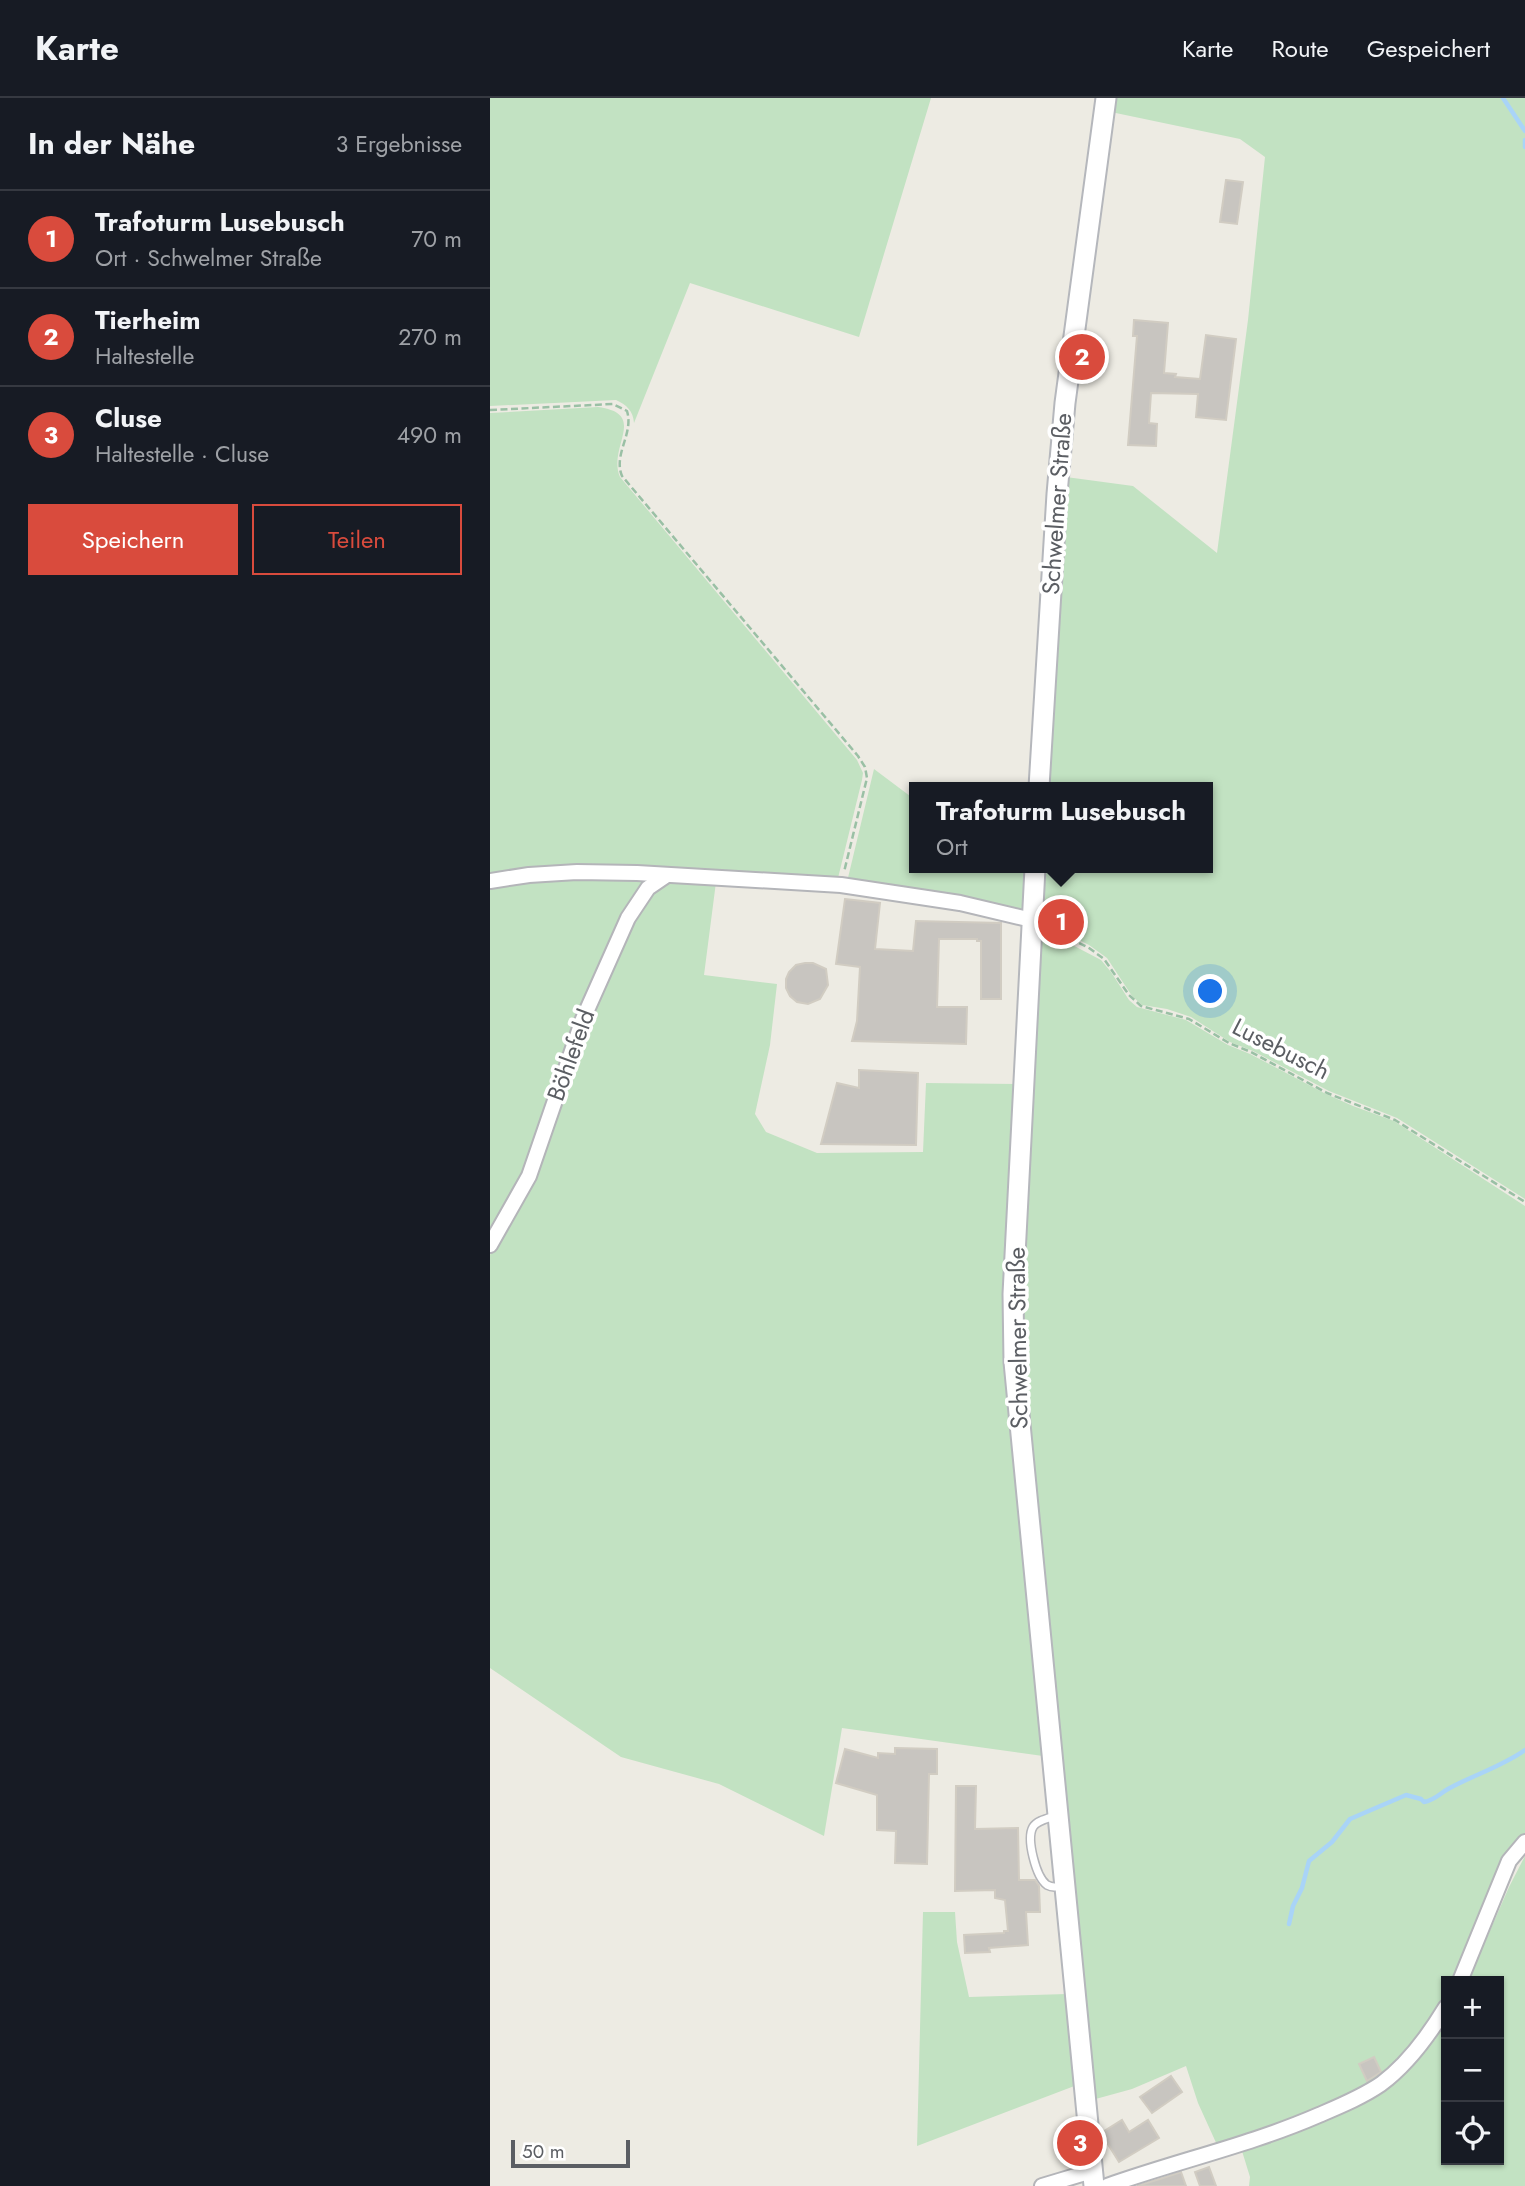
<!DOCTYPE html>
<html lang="de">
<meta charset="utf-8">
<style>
body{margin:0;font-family:Jost,sans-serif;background:#242831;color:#f1f3f6}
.controls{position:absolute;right:21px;bottom:21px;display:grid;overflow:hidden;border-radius:0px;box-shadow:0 2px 5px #0004}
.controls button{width:63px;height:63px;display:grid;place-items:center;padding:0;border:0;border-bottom:2px solid #363941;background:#171b24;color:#f1f3f6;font:35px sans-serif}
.scale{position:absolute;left:21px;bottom:18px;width:119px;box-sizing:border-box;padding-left:7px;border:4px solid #5b5e63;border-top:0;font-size:19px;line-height:24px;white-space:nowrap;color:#5b5e63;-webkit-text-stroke:5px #fff;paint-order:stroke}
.you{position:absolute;left:721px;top:894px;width:24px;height:24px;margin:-18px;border:5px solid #fff;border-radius:50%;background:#1a73e8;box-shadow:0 0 0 10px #1a73e833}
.badge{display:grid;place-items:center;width:46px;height:46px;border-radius:50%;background:#d94b3d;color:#fff;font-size:23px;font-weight:700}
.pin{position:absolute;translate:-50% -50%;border:4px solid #fff;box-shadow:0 2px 7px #0006}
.popup{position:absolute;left:419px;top:684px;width:304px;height:91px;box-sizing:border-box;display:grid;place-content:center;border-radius:0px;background:#171b24;filter:drop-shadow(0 2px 5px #0005);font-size:23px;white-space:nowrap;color:#9ea1a6}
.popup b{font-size:26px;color:#f1f3f6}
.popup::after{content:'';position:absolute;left:50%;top:100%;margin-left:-14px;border:14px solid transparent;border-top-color:#171b24}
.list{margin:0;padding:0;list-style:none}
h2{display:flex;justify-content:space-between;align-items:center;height:91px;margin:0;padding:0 28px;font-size:30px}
h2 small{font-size:23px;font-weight:400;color:#9ea1a6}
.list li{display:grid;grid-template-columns:46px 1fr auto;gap:21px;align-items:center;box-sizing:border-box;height:98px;padding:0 28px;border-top:2px solid #363941}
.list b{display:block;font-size:26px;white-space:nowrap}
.list p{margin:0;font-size:23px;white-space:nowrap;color:#9ea1a6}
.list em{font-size:23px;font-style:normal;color:#9ea1a6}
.actions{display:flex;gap:14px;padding:21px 28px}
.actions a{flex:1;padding:16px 0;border:2px solid #d94b3d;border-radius:0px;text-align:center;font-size:24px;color:#d94b3d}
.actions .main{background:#d94b3d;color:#fff}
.icon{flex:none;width:38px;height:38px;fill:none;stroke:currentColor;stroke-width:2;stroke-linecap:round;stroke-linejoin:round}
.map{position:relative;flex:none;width:1035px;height:2088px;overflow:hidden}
header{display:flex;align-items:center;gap:42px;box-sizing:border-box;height:98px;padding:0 35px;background:#171b24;border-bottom:2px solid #363941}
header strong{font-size:33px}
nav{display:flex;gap:38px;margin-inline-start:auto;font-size:24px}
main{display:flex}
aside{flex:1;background:#171b24}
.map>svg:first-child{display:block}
.green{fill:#c2e2c2}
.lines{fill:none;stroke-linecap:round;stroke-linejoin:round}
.stream{stroke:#a9d4f7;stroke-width:4.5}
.building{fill:#c8c5c0;stroke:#d1ccc2;stroke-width:2}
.service-casing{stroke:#b4b5b9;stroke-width:10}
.minor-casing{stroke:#b4b5b9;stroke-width:18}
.secondary-casing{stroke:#b5b7bc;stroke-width:23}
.path{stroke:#9ac0a5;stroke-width:2.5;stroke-dasharray:7 3.5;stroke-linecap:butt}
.service{stroke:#fff;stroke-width:7}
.minor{stroke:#fff;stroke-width:14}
.secondary{stroke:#fff;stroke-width:19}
.labels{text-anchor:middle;stroke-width:7;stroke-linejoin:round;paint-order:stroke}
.street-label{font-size:24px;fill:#5b5e63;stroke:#fff}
</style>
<header>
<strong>Karte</strong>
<nav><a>Karte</a><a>Route</a><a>Gespeichert</a></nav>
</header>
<main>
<aside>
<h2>In der Nähe<small>3 Ergebnisse</small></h2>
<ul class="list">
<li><span class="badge">1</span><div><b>Trafoturm Lusebusch</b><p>Ort · Schwelmer Straße</p></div><em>70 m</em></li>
<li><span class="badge">2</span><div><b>Tierheim</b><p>Haltestelle</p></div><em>270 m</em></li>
<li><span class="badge">3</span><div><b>Cluse</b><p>Haltestelle · Cluse</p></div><em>490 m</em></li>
</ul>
<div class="actions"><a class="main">Speichern</a><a>Teilen</a></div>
</aside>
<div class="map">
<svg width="1035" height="2088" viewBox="0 0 1035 2088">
<rect width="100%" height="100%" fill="#edebe3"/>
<g class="green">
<path d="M0,0H441L369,239L200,185L144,325C143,313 137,307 126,302L0,308Z"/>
<path d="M623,0H1035V1101L907,1020L839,993L763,953L740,944L701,919L677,911L652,907L642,898L617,860L599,847L551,823L553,770H718V689H556L576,379L643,388L727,455L758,222L775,59L750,41L621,14Z"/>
<path d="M108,309C159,316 117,349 130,379L367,662L373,675L372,682L348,780L341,784L0,779V315Z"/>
<path d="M384,671L424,701V770H533L537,772L538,817L357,784Z"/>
<path d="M73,779L166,781L150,796L46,1055L0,1147V788Z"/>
<path d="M174,782L226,784L214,877L287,886L280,947L265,1016L276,1034L327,1055L433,1054L436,985L527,986L517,1263L553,1658L352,1630L334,1738L229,1686L131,1659L0,1570V1157L140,821Z"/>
<path d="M550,830L611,862L621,874L639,902L647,909L696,922L738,947L760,956L836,996L863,1008L904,1023L1035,1108V1739L966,1883H956V1902L934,1938L873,1993L728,2049L708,2005L696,1968L642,1991L602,2002L536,1342L528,1200Z"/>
<path d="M1035,1758V2088H759L760,2079L752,2053L815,2030L876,2001L945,1942L956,1922V2062H1009V1883H978L1019,1789Z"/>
<path d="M433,1814H465L467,1844L479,1899L577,1896L587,1987L427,2048Z"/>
</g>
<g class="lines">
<g class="stream">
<path d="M1013,0L1035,33"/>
<path d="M1035,42V49"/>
<path d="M799,1826L803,1808L812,1790L819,1763L842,1744L860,1721L916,1697L931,1701L934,1704C945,1702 949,1696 958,1691C983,1677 1011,1669 1035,1652"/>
</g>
</g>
<g class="building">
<path d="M736,82L753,84L747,126L730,124Z"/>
<path d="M644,222L678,225L674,275L686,276L685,279L710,281L716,237L746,241L736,322L706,319L708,296L661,295L659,325L667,326L666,348L638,347L647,238H643Z"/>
<path d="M355,801L390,805L385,851L423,853L426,823L511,825V901H491V843H487V841H449L447,909H477L476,946L362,943L367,923L370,869L346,866Z"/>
<path d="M315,865H323L336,871L338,887L330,901L318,906L307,904L300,898L296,890V881L299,874L306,867Z"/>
<path d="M369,972L428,975L426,1047L331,1046L347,985L369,990Z"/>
<path d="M405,1650L447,1651V1676H439L437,1766L405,1765L406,1733L387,1732V1697L346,1685L355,1651L388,1660V1655L405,1656Z"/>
<path d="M466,1688H486L485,1731L528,1730L529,1782H545L549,1788L550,1814H536L538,1847L499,1850L500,1854L475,1855L474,1837L514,1835V1833H518L515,1802L505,1800V1792L465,1793Z"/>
<path d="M884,1959L891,1974L877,1983L869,1966Z"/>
<path d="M681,1978L692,1994L662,2015L650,1999Z"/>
<path d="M632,2022L639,2034L658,2022L669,2040L629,2064L611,2035Z"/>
<path d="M719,2069L726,2088H710L705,2074Z"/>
<path d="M691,2074L696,2088H647L673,2080Z"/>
</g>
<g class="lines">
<defs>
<path id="service" d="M568,1717C560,1720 547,1722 543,1729C536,1741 546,1779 557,1787C563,1790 567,1789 574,1788"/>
<g id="minor">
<path d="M0,783L39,777L87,774L147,775L351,787L470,805L542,822"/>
<path d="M0,1147L39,1078L93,921L138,820L158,790L177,777"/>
<path d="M970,1883L1019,1763L1035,1744"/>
<path d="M552,2088L602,2073"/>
<path d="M617,2088C687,2063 760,2047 829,2017C850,2008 872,1999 891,1986C918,1966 939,1937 956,1909"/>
</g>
<g id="secondary">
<path d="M549,689L567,396L575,305L616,0"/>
<path d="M545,770L523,1196L524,1264L604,2088"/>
</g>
</defs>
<use href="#service" class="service-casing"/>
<use href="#minor" class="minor-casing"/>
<use href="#secondary" class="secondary-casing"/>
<g class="path">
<path d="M0,312L123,306L137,313C144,336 123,356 132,378L368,658L375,669L377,680L354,774"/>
<path d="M561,831L599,850L614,861L639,897L651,908L699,921L739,945L761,954L837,995L905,1022L1035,1104"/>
</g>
<use href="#service" class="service"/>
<use href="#minor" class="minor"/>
<use href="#secondary" class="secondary"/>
</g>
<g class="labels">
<g class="street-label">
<text transform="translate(567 406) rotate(-86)" y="8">Schwelmer Straße</text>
<text transform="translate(791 951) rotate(27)" y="8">Lusebusch</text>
<text transform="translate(81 957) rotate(-70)" y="8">Böhlefeld</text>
<text transform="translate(528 1240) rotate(-91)" y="8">Schwelmer Straße</text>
</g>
</g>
</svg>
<div class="controls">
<button>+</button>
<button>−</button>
<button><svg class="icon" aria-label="locate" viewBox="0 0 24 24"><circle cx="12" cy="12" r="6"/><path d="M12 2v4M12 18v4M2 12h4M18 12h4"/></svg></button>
</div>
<div class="scale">50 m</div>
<div class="you"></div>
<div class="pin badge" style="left:571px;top:824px">1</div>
<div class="popup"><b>Trafoturm Lusebusch</b>Ort</div>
<div class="pin badge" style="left:592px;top:259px">2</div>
<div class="pin badge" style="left:590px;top:2045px">3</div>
</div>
</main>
